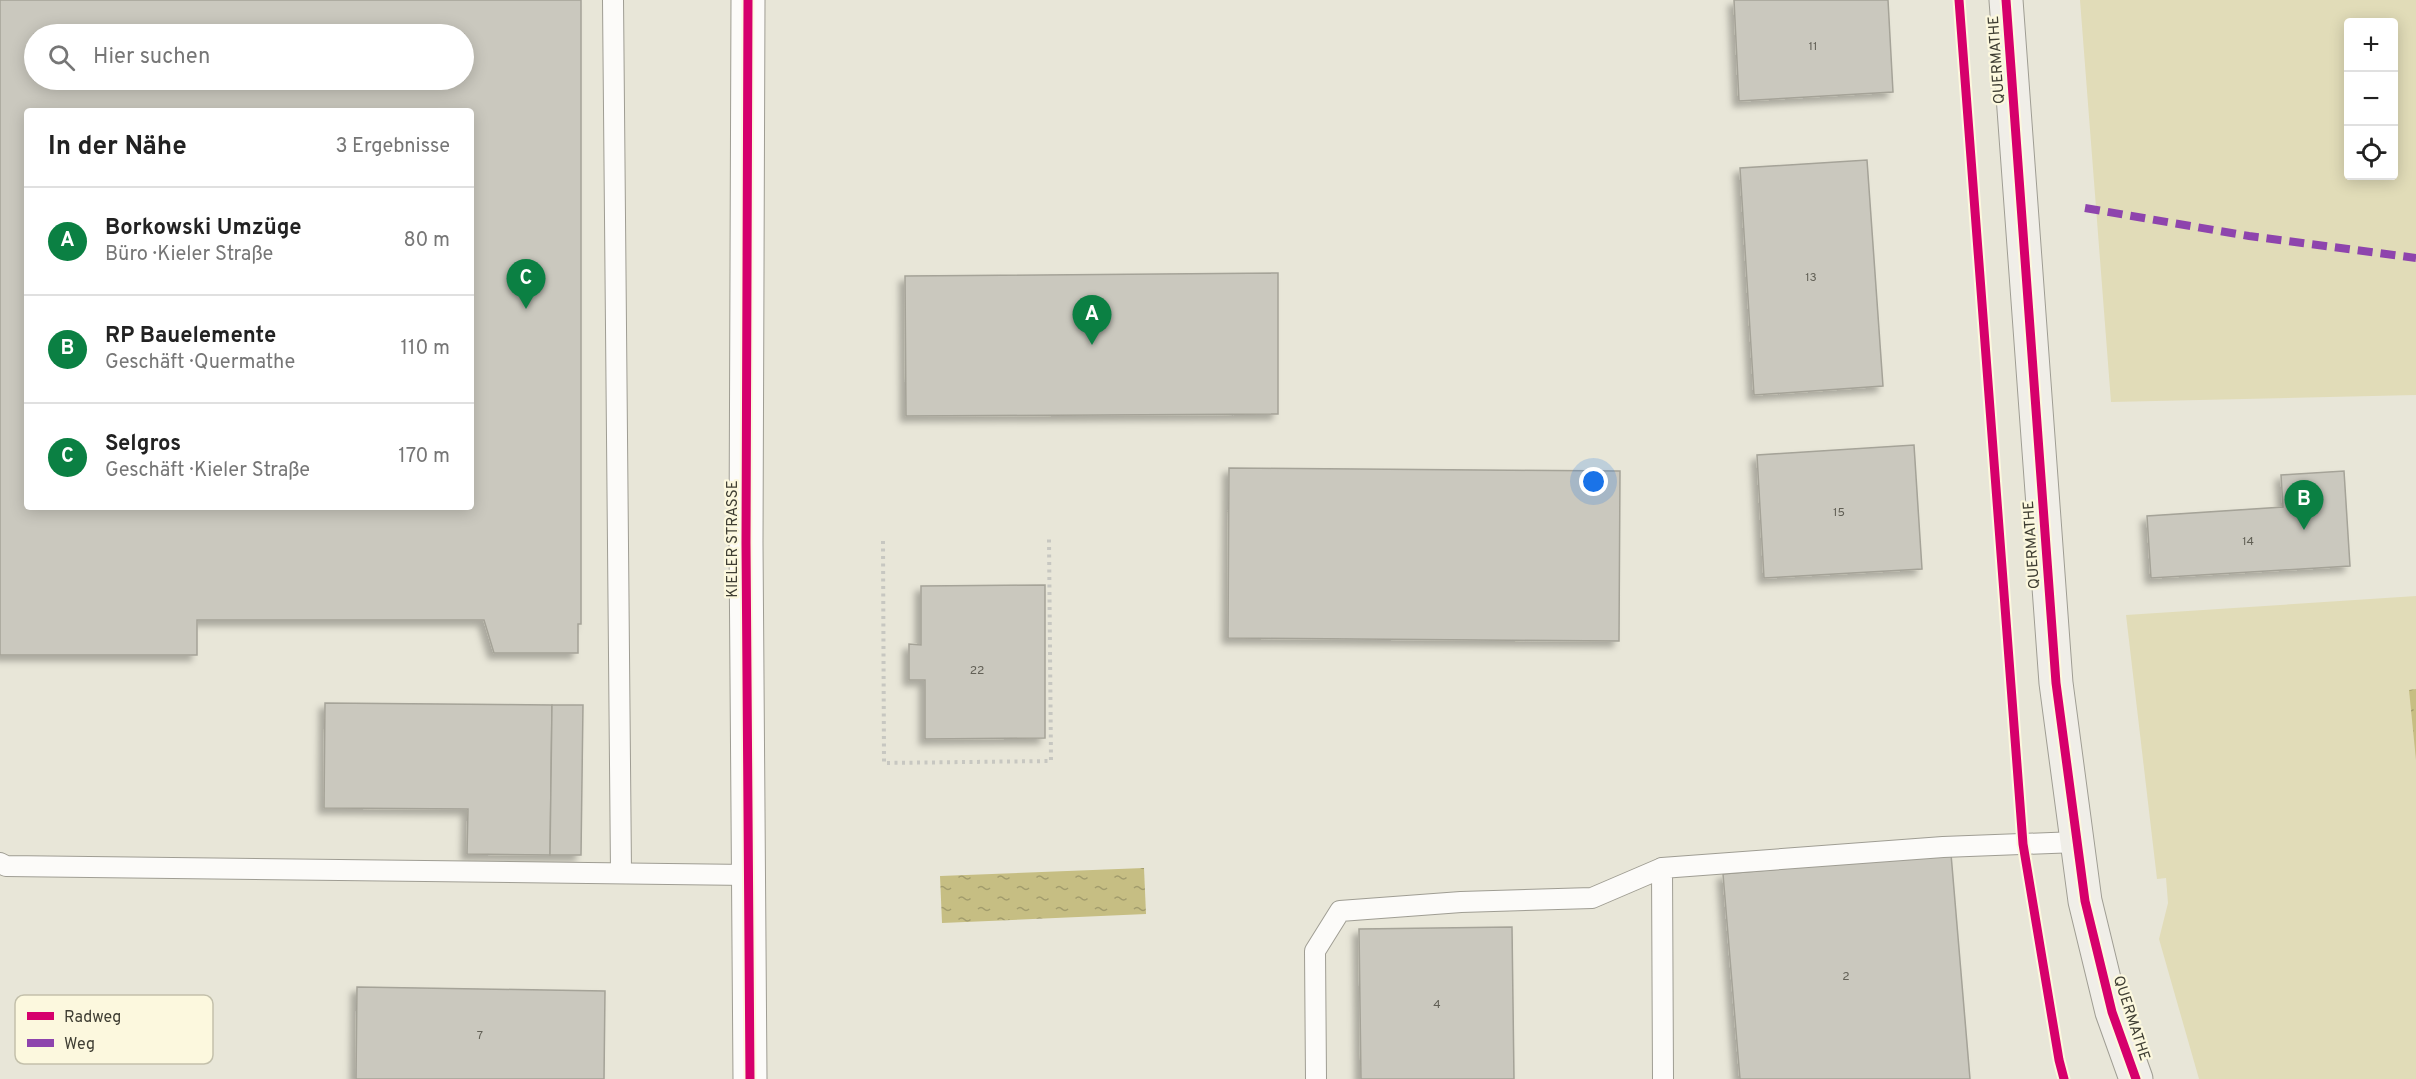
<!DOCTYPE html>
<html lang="de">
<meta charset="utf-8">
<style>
body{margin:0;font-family:Overpass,sans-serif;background:#f6f6f6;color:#222}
.controls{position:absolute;right:18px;top:18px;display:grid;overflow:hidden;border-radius:6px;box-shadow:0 3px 15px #0003}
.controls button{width:54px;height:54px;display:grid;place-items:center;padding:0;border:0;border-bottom:2px solid #e0e0e0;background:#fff;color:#222;font:30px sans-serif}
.you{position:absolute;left:1594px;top:482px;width:21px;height:21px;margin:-15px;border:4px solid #fff;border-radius:50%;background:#1a73e8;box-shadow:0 0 0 9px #1a73e833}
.badge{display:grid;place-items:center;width:39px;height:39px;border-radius:50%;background:#0b8043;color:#fff;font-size:20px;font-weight:700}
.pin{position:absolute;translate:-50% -50px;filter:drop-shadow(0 2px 3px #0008)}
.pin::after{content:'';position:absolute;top:32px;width:21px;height:18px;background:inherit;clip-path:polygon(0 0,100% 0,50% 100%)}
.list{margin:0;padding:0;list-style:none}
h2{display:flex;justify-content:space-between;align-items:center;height:78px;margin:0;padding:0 24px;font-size:26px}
h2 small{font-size:20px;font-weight:400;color:#767676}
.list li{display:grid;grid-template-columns:39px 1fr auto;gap:18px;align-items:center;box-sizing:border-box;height:108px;padding:0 24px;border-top:2px solid #e0e0e0}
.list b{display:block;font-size:22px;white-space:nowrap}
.list p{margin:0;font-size:20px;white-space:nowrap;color:#767676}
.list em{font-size:20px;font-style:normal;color:#767676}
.icon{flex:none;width:33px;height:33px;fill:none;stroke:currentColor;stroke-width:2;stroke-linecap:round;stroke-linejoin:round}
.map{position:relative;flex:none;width:2416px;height:1079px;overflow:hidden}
.search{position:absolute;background:#fff;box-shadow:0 3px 15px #0003;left:24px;top:24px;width:450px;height:66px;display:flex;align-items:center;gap:15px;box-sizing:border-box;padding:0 21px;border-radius:33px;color:#767676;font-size:22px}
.panel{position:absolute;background:#fff;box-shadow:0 3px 15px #0003;left:24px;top:108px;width:450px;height:402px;border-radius:6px}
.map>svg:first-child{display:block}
.grass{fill:#e1dcb8;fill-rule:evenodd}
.water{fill:url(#water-ripples)}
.building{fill:#cac8be;stroke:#a5a398;stroke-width:1.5;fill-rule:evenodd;filter:url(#shadow)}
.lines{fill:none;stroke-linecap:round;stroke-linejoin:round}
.lane-casing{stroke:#9f9d93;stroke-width:22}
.street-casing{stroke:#9f9d93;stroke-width:35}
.secondary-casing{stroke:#9f9d93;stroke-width:35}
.path{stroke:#c7c7c1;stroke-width:4;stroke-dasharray:3 4.5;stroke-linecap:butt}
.lane{stroke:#fcfbf9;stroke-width:20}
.street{stroke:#fcfbf9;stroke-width:33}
.secondary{stroke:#f0eee8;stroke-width:33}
.quiet{stroke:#8e44ad;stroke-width:8;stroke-dasharray:15 8;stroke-linecap:butt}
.cycleway-casing{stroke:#fcf8de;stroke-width:13}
.cycleway{stroke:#d6006c;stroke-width:9}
.labels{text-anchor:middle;stroke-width:4.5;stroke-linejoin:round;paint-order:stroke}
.number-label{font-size:12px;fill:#626056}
.street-label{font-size:15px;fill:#3f3e33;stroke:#fcf8de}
.key{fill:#fcf8de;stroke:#c3c0ab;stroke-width:1.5}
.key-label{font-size:16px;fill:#3f3e33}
</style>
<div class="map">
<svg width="2416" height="1079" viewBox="0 0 2416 1079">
<defs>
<pattern id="water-ripples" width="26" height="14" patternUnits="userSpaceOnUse" patternTransform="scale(1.5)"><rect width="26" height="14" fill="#c6be83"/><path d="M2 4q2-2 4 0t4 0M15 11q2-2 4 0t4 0" fill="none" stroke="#a29c6c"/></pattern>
<filter id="shadow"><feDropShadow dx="-5.5" dy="5.5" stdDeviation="3" flood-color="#0004"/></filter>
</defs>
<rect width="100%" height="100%" fill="#e8e6d8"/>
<g class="grass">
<path d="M2080,0H2416V395L2111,402ZM2348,22H2394V176H2348Z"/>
<path d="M2416,596V1079H2199L2159,939L2168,903L2166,878L2157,879L2126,615Z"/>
</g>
<g class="water">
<path d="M2416,689V760L2409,690Z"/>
<path d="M1144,868L1146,914L942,923L940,876Z"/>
</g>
<g class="building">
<path d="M0,0H581V624H578V653H494L484,620H197V655H0ZM34,34H464V80H34ZM27,111H471V507H27Z"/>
<path d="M1734,0H1888L1893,92L1739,101Z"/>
<path d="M1867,160L1883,386L1754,395L1740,168Z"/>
<path d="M1278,273V414L906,416L905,276Z"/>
<path d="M1914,445L1922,569L1764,578L1757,455Z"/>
<path d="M1229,468L1620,471L1619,641L1228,638Z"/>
<path d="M2344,471L2350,566L2151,578L2147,516L2283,507L2281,475Z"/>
<path d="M1045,585V738L925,739V680H909V644L921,645V586Z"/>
<path d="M325,703L552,705L550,855L467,854L468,809L324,808Z"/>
<path d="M552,705H583L581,855H550Z"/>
<path d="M1951,854L1970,1079H1740L1723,874Z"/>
<path d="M1512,927L1514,1079H1361L1359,929Z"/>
<path d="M357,987L605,991L604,1079H356Z"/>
</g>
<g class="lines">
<defs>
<g id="lane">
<path d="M613,0L621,873"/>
<path d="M0,863L6,866L748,875"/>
<path d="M1316,1079L1315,951L1340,911L1461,902L1592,898L1662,868"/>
<path d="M1663,1079L1662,868L1943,847L2077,842"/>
</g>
<path id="street" d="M748,0L746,543L750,1079"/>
<path id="secondary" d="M2006,0L2056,683L2085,901L2112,1012L2136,1079"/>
</defs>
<use href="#lane" class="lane-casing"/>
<use href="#street" class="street-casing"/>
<use href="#secondary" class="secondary-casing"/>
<path class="path" d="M883,541L884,763L1051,761L1049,539"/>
<use href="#lane" class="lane"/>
<use href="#street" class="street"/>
<use href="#secondary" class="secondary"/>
<path class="quiet" d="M2085,208L2249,236L2416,258"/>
<defs>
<g id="cycleway">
<path d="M748,0L746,543L750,1079"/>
<path d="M1959,0L2023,844L2059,1060L2064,1079"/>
<path d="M2006,0L2056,683L2085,901L2112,1012L2136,1079"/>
</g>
</defs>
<use href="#cycleway" class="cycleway-casing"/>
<use href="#cycleway" class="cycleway"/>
</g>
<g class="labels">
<g class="number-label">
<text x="1813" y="50">11</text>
<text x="1811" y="281">13</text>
<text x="1839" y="516">15</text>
<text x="2248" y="545">14</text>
<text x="977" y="674">22</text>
<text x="1846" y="980">2</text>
<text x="1437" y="1008">4</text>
<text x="480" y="1039">7</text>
</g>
<g class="street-label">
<text transform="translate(1996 60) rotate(-94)" y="5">QUERMATHE</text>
<text transform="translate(732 539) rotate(-90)" y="5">KIELER STRASSE</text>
<text transform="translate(2031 545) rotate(-94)" y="5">QUERMATHE</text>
<text transform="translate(2132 1018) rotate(72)" y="5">QUERMATHE</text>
</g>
</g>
<rect x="15" y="995" width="198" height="69" rx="9" class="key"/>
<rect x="27" y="1012" width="27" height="8" fill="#d6006c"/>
<rect x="27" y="1039" width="27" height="8" fill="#8e44ad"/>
<g class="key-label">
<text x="64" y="1022">Radweg</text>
<text x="64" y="1049">Weg</text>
</g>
</svg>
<div class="controls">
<button>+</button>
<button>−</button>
<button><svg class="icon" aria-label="locate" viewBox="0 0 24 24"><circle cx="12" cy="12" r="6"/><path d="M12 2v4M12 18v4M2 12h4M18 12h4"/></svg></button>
</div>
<div class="you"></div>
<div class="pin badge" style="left:1092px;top:345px">A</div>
<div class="pin badge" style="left:2304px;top:530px">B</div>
<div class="pin badge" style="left:526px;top:309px">C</div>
<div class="search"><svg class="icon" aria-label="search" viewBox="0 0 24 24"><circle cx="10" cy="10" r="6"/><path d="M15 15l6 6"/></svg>Hier suchen</div>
<section class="panel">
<h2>In der Nähe<small>3 Ergebnisse</small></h2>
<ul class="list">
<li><span class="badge">A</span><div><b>Borkowski Umzüge</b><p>Büro · Kieler Straße</p></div><em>80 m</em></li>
<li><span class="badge">B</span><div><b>RP Bauelemente</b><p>Geschäft · Quermathe</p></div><em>110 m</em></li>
<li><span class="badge">C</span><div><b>Selgros</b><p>Geschäft · Kieler Straße</p></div><em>170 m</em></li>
</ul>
</section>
</div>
